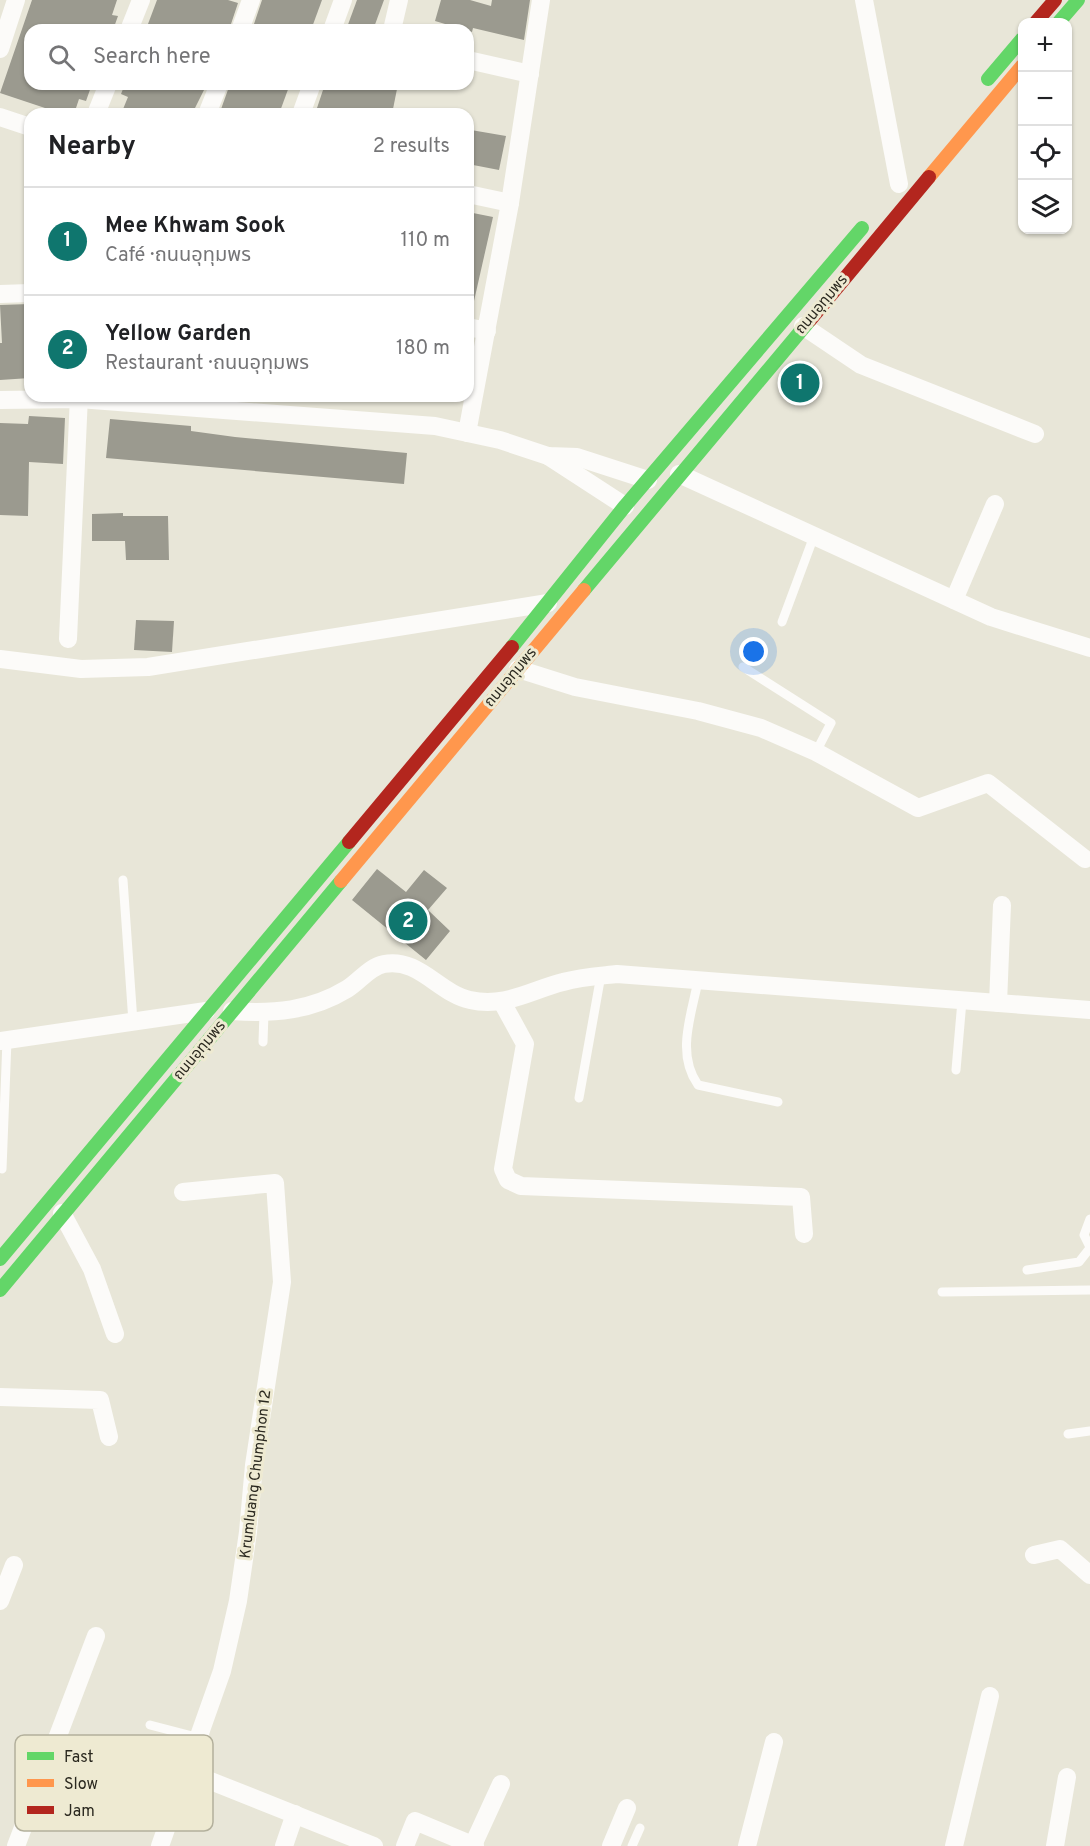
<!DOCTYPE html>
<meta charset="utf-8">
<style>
body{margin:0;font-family:Overpass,"Noto Sans Thai",sans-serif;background:#f6f6f6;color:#202124}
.controls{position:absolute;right:18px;top:18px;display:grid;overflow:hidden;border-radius:12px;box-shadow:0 2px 4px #0004}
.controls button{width:54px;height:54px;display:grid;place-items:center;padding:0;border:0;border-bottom:2px solid #e0e0e0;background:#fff;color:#202124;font:30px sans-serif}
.you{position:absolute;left:754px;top:652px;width:21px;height:21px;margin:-15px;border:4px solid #fff;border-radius:50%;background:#1a73e8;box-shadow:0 0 0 9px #1a73e833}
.badge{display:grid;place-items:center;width:39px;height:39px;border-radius:50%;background:#0f766e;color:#fff;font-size:20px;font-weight:700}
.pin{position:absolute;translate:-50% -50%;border:3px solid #fff;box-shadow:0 2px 6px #0006}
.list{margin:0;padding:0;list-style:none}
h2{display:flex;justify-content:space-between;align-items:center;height:78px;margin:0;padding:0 24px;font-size:26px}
h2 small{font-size:20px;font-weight:400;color:#757577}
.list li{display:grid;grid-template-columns:39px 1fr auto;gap:18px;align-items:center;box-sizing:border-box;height:108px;padding:0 24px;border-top:2px solid #e0e0e0}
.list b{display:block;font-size:22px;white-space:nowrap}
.list p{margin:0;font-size:20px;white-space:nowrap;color:#757577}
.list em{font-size:20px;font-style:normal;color:#757577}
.icon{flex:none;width:33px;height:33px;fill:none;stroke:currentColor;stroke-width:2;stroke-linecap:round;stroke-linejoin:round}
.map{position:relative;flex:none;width:1090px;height:1846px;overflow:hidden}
.search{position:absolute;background:#fff;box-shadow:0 2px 4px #0004;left:24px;top:24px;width:450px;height:66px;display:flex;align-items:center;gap:15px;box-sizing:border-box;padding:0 21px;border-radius:18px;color:#757577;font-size:22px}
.panel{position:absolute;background:#fff;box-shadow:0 2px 4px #0004;left:24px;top:108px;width:450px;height:294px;border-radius:18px}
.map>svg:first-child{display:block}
.building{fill:#9b9a8f}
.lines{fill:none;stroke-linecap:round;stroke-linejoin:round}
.lane{stroke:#fcfbf9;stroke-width:9}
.street{stroke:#fcfbf9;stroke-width:18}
.fast{stroke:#63d668;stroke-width:14}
.slow{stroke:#ff974d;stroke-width:14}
.jam{stroke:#b3261e;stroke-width:14}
.labels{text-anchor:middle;stroke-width:6;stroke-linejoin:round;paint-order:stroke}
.street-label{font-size:15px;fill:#2a281f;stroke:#eeead2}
.key{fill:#eeead2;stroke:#b3b09c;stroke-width:1.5}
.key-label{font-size:16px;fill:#2a281f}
</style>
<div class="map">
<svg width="1090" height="1846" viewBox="0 0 1090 1846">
<rect width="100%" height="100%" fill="#e8e6d8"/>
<g class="building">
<path d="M32,0H117L112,15L118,16L113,30H30V84H92L86,101L79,99L74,114H63L0,93Z"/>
<path d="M157,0H228L238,3L229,30H153L155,26L148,24Z"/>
<path d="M262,0H322L311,30H252Z"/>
<path d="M357,0H384L373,30H346Z"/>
<path d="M441,0H470L491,6L492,0H530L524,40L473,28L472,32L435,21Z"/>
<path d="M125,84H207L192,114H121L128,97L121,94Z"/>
<path d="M230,84H290L279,114H225L220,112Z"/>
<path d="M325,84H398L392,114H315Z"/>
<path d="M471,130L506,136L499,170L468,164Z"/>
<path d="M468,212L493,217L474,301H468Z"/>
<path d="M30,304V378L0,380V343H2L0,305Z"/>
<path d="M29,416L65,418L63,464L29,462L28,516L0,515V423L28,424Z"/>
<path d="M110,419L191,426V431L235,437L407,453L404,484L106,458Z"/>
<path d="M123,513V516H168L169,560H126L125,541H92V514Z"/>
<path d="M136,620L174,621L172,652L134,650Z"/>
<path d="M377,869L406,892L424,870L447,888L428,910L450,931L426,960L352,900Z"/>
</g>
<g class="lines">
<g class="lane">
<path d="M782,622L814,536"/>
<path d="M743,667L831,723L816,752"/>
<path d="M123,880L133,1022"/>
<path d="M698,981C691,1016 676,1054 698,1085L778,1102"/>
<path d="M263,1042L264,1013"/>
<path d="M956,1070L962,1001"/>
<path d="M579,1098L601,975"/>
<path d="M2,1169L7,1040"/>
<path d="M1090,1219L1084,1235L1090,1247"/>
<path d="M1027,1270L1079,1262L1090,1248"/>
<path d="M942,1292L1090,1290"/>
<path d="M1068,1434L1090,1431"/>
<path d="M150,1725L200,1738"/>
<path d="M632,1846L640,1828"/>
</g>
<g class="street">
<path d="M864,0L899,184"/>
<path d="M129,30L141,0"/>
<path d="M240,30L251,0"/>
<path d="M332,30L343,0"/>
<path d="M392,30L399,0"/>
<path d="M0,49L16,0"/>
<path d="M468,60L530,74"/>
<path d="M96,114L108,84"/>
<path d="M207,114L219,84"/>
<path d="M301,114L312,84"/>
<path d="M0,117L30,127"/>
<path d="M468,194L510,203"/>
<path d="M0,294L30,293"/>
<path d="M803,326L861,365L1035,434"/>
<path d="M468,327L487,331"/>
<path d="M0,400L79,399L435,426L500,440L548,456L577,457L648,480"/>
<path d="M467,433L510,203L541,0"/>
<path d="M548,456L625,506"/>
<path d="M679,474L991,617L1090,648"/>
<path d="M954,600L995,504"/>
<path d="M68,639L79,396"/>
<path d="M0,659L81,669L148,667L548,603"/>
<path d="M518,669L575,687L698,711L761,728L816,752L918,808L988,783L1085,859"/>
<path d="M502,1002L525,1044L503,1169L508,1180L521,1186L801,1197L804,1234"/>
<path d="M998,1003L1002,905"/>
<path d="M232,1011C273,1014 311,1011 347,989C360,981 369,967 384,964C418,957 440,994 470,1000C505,1008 531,990 563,982C581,977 599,976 617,974L1090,1010"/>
<path d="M0,1041L206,1011"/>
<path d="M62,1213L92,1269L115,1334"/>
<path d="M0,1397L100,1400L109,1437"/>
<path d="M1034,1555L1060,1549L1090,1575"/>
<path d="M0,1601L14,1565"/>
<path d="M44,1772L75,1784"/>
<path d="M188,1772L374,1846"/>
<path d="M473,1845L501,1784"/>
<path d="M16,1846L96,1636"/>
<path d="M160,1846L222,1671L238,1601L248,1532L254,1465L282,1282L275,1183L183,1192"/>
<path d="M284,1846L295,1814"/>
<path d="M405,1846L415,1821L475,1846"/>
<path d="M611,1846L627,1808"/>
<path d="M747,1846L774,1742"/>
<path d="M954,1846L990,1696"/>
<path d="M1055,1846L1067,1777"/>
</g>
<g class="fast">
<path d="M1059,22L1078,0"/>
<path d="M988,79L1022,39"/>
<path d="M584,590L810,320"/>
<path d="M512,647L625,506L862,228"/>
<path d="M0,1259L349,842"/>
<path d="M0,1290L341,881"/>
</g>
<g class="slow">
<path d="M929,177L1022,66"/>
<path d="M341,881L584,590"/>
</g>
<g class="jam">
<path d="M1036,22L1055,0"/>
<path d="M810,320L929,177"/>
<path d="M349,842L512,647"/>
</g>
</g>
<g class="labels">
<g class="street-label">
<text transform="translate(821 304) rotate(-50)" y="5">ถนนอุทุมพร</text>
<text transform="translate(510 677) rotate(-50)" y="5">ถนนอุทุมพร</text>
<text transform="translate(199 1050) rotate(-50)" y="5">ถนนอุทุมพร</text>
<text transform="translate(255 1474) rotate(-83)" y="5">Krumluang Chumphon 12</text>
</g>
</g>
<rect x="15" y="1735" width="198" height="96" rx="9" class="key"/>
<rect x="27" y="1752" width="27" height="8" fill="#63d668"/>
<rect x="27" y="1779" width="27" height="8" fill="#ff974d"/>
<rect x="27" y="1806" width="27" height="8" fill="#b3261e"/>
<g class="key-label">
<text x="64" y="1762">Fast</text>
<text x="64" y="1789">Slow</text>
<text x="64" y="1816">Jam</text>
</g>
</svg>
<div class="controls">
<button>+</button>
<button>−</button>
<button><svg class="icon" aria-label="locate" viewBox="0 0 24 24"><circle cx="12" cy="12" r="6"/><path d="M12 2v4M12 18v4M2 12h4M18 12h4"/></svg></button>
<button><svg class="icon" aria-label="layers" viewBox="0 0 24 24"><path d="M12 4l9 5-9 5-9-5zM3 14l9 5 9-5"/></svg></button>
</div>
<div class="you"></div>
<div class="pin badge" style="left:800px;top:383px">1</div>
<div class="pin badge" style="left:408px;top:921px">2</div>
<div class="search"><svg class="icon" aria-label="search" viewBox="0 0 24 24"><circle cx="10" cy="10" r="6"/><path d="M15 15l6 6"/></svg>Search here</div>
<section class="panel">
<h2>Nearby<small>2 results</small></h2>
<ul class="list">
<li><span class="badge">1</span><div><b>Mee Khwam Sook</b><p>Café · ถนนอุทุมพร</p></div><em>110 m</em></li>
<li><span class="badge">2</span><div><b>Yellow Garden</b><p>Restaurant · ถนนอุทุมพร</p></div><em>180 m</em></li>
</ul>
</section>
</div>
